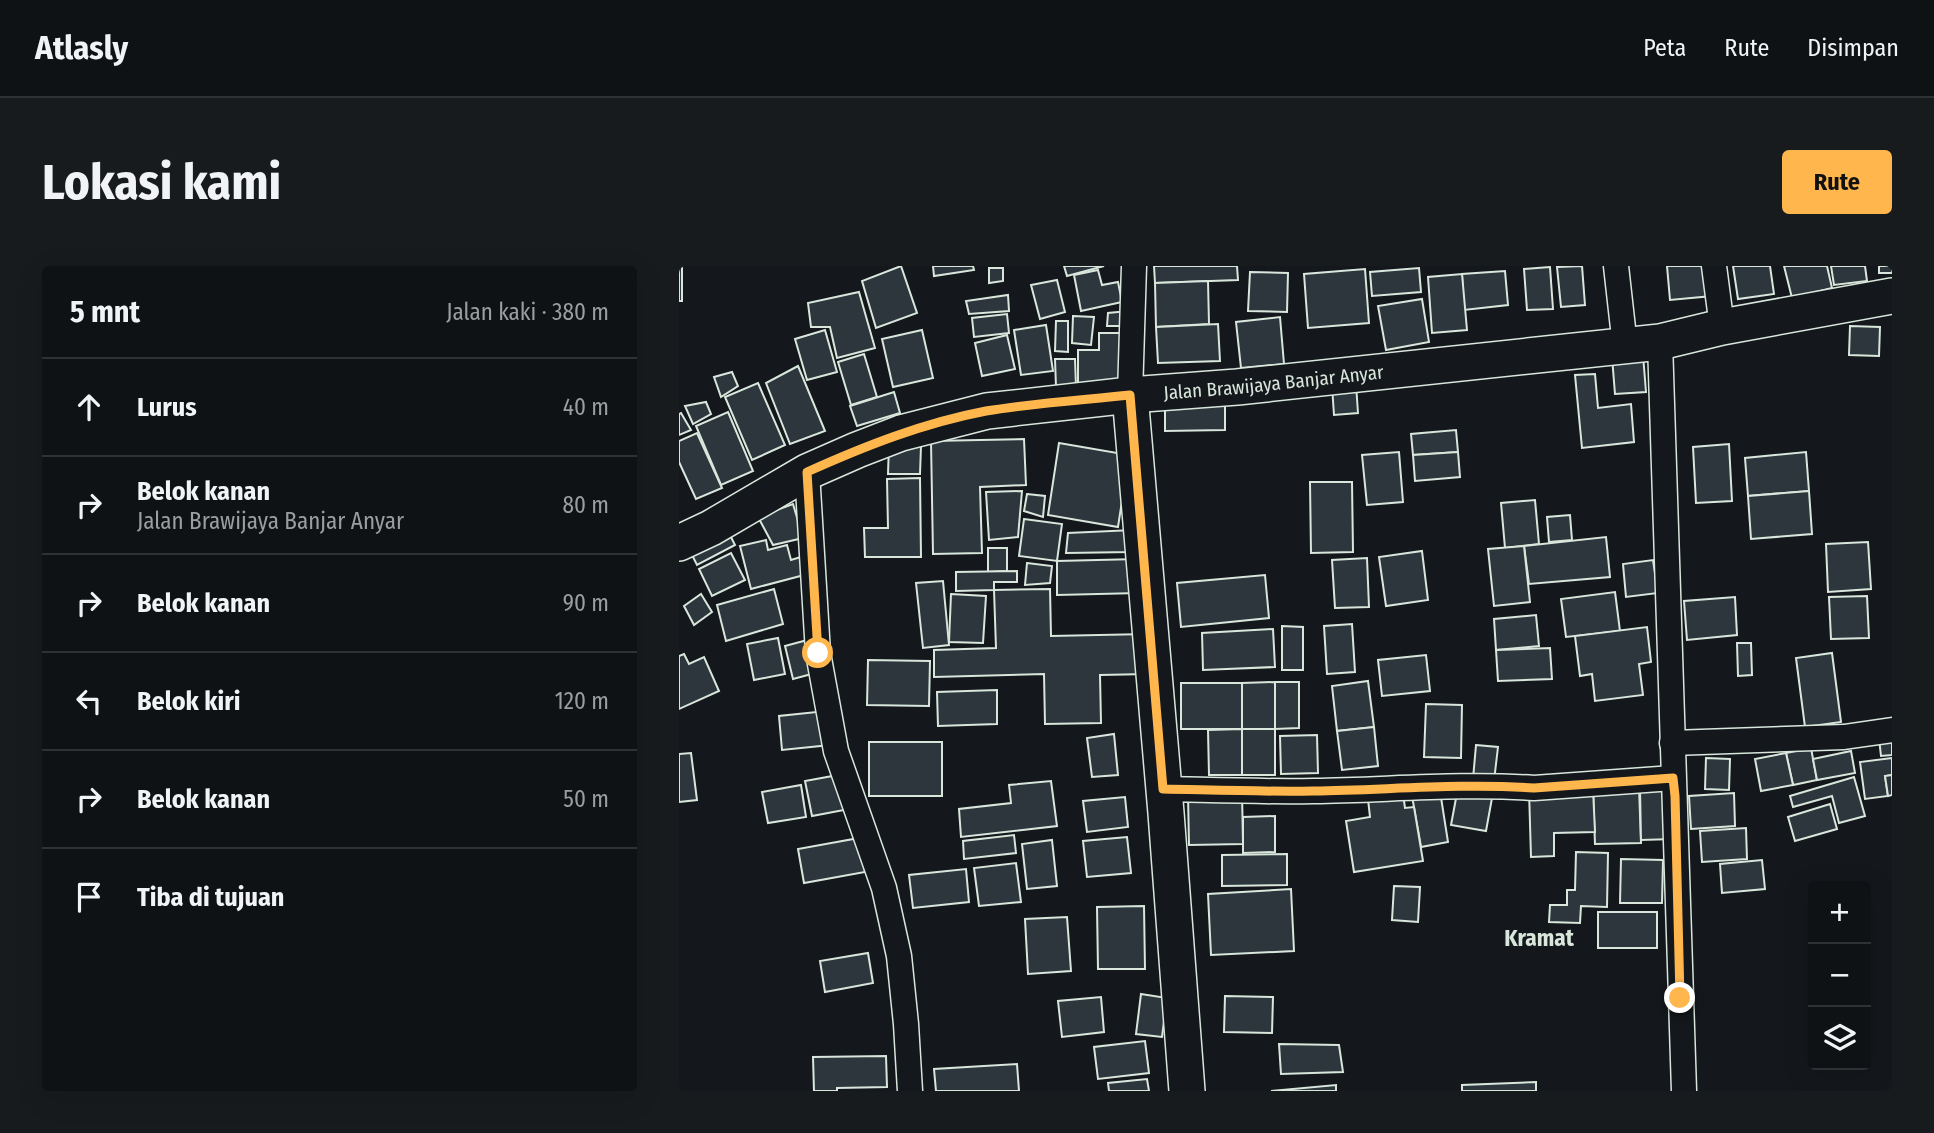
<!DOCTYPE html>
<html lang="id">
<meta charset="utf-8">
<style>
body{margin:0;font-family:"Fira Sans Condensed",sans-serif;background:#181b1e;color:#f1f3f6}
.controls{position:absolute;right:21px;bottom:21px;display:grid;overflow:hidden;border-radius:7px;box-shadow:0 7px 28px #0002}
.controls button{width:63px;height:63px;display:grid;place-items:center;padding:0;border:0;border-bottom:2px solid #2f3234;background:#0f1215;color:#f1f3f6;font:35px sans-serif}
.stop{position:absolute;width:21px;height:21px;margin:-16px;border:5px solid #ffb74d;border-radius:50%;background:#fff}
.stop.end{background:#ffb74d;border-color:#fff;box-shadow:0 2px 7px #0008}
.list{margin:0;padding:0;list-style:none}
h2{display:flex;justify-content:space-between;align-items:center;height:91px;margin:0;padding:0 28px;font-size:30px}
h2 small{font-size:23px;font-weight:400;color:#9b9ea0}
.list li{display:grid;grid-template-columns:46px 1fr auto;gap:21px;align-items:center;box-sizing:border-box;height:98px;padding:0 28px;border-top:2px solid #2f3234}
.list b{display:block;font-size:26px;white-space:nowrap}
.list p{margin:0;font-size:23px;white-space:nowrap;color:#9b9ea0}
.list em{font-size:23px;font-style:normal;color:#9b9ea0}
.icon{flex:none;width:38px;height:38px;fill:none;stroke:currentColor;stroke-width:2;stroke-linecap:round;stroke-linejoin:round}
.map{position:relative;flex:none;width:1213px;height:825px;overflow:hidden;border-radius:7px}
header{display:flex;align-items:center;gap:42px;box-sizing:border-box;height:98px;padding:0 35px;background:#0f1215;border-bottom:2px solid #2f3234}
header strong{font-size:33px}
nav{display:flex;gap:38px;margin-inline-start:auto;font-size:24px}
.intro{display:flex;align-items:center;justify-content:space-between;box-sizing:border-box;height:168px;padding:0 42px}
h1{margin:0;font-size:49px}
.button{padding:18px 32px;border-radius:7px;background:#ffb74d;color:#111;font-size:24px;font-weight:700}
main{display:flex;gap:42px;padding:0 42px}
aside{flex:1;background:#0f1215;border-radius:7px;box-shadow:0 7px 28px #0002}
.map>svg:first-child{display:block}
.building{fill:#2c363c;stroke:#d8e6dc;stroke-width:2}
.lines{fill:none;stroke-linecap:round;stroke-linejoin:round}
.street-casing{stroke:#d8e6dc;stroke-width:27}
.secondary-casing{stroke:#d8e6dc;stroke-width:38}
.street{stroke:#14181c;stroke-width:24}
.secondary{stroke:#14181c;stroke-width:35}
.route{stroke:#ffb74d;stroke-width:9}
.labels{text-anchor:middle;stroke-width:5;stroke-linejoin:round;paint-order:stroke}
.street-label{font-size:19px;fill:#d8e6dc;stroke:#14181c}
.quarter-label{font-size:23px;font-weight:bold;fill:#d8e6dc;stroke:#14181c}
</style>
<header>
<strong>Atlasly</strong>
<nav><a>Peta</a><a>Rute</a><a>Disimpan</a></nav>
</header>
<div class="intro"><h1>Lokasi kami</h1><a class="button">Rute</a></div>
<main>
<aside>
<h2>5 mnt<small>Jalan kaki · 380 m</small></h2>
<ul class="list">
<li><svg class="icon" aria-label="ahead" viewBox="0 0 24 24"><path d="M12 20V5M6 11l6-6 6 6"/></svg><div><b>Lurus</b></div><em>40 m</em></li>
<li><svg class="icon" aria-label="right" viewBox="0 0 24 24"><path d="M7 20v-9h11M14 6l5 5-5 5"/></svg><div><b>Belok kanan</b><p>Jalan Brawijaya Banjar Anyar</p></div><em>80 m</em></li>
<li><svg class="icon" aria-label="right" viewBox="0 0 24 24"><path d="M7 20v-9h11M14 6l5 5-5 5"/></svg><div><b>Belok kanan</b></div><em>90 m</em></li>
<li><svg class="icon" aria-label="left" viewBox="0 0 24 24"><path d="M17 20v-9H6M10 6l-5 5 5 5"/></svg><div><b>Belok kiri</b></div><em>120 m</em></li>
<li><svg class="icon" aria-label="right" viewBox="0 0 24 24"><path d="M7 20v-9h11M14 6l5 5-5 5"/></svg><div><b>Belok kanan</b></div><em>50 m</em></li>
<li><svg class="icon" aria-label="arrive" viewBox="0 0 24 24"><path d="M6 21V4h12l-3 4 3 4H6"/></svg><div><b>Tiba di tujuan</b></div></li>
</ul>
</aside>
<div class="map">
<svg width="1213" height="825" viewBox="0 0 1213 825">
<rect width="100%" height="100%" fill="#14181c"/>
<g class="building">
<rect x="0" y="0" width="3" height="35"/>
<path d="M222,0L238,47L197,62L183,15Z"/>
<path d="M254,0H294L295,4L255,10Z"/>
<path d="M385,0H425L388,10Z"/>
<path d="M475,0H558L559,14L476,17Z"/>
<path d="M903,0L906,39L882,41L878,1Z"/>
<path d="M988,0H1030L1033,30L991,34Z"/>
<path d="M1054,0H1091L1095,28L1059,33Z"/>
<path d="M1105,0H1148L1153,22L1113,32Z"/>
<path d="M1152,0H1186L1188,15L1155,19Z"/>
<rect x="1200" y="0" width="13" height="7"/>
<path d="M871,1L874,43L848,44L845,3Z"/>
<path d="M310,2H324V15L310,17Z"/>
<path d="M740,2L742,26L693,30L691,6Z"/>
<path d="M686,3L690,57L629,62L625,8Z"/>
<path d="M419,4L423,19L439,16L443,36L402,45L395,9Z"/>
<path d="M826,5L829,39L785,44L783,8Z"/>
<path d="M571,6L609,7L608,46L569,45Z"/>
<path d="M783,8L788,64L753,67L749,11Z"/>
<path d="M378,14L386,46L361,53L352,19Z"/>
<path d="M529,15L530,58L477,61L476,17Z"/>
<path d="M180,26L196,82L158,92L151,61H132L129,37Z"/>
<path d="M329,29L330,45L290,48L287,35Z"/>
<path d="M743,33L750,76L707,84L699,40Z"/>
<path d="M449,45L448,60H428L429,47Z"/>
<path d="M328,48L330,67L295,71L293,52Z"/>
<path d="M394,50L415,51L412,79L393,77Z"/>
<path d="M601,51L605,98L562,102L557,56Z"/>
<path d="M377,55H389V86L376,85Z"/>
<path d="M539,58L541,95L479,97L477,61Z"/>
<path d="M367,59L374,105L342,109L335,64Z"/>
<path d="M1171,60L1201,61L1200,90L1170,89Z"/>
<path d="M146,64L158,106L128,114L116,73Z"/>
<path d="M243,64L254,112L214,121L203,73Z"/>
<path d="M420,67H447L446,118H399V84H420Z"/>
<path d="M328,69L336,103L303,110L296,77Z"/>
<path d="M185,88L198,131L172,139L159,96Z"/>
<path d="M964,89L967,126L936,128L933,91Z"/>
<path d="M376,93H396L397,121H377Z"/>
<path d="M119,100L146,165L111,178L87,117Z"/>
<path d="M53,106L59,120L42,131L35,111Z"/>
<path d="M916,108L919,142L952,138L955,176L903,182L896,109Z"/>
<path d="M79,117L106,179L73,194L46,131Z"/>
<path d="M677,118L679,147L655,149L653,120Z"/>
<path d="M215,126L221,147L178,160L171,140Z"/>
<path d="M546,133V164L486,165V134Z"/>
<path d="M27,136L32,148L14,158L6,140Z"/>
<path d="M49,146L74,205L42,219L17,160Z"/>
<path d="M2,147L12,164L0,169V148Z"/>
<path d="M777,164L779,186L734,189L732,168Z"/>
<path d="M18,167L43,222L17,233L0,196V175Z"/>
<path d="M345,173L347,219L301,221L303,287L254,288L252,175Z"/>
<path d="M380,177L450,189L439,261L369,249Z"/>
<path d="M210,178L242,180L241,208H209Z"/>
<path d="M1050,178L1053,235L1017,237L1014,181Z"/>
<path d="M720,186L724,236L688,239L683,189Z"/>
<path d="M779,186L781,211L736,215L734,189Z"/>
<path d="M1127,186L1130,225L1069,230L1066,192Z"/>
<path d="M241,212L242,291H186L185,262H209L208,213Z"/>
<path d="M631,216H673L674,286L632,287Z"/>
<path d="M343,225L339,271L310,274L307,226Z"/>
<path d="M1130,225L1133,268L1072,273L1069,230Z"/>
<path d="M348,228L366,230L364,251L345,245Z"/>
<path d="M856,234L860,278L826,282L822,237Z"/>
<path d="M114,238L124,272L94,279L79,251Z"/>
<path d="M891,249L893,274L870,276L868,251Z"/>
<path d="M345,253L383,258L378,295L340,290Z"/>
<path d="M47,261L56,279L18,299L9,281Z"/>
<path d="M454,264L452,286L387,287L389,267Z"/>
<path d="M927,271L931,311L850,318L845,280Z"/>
<path d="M87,274L89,284L108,279L112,294L125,290L129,308L72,323L61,280Z"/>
<path d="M1189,276L1192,323L1149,326L1147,278Z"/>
<path d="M845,280L851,336L815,340L809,283Z"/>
<path d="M309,282H328V305L309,306Z"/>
<path d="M743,285L749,334L707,340L700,291Z"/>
<path d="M52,287L66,314L33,330L20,303Z"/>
<path d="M688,292L690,341L656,342L653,294Z"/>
<path d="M459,293L460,327L378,329V295Z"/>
<path d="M974,294L979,327L947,331L944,298Z"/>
<path d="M348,297L373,300L371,317L346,319Z"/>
<path d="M338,305V316H315V324L277,325V306Z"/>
<path d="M586,309L590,352L502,361L498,317Z"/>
<path d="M264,315L270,379L244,382L237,317Z"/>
<path d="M95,323L104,358L47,375L38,339Z"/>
<path d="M371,323L372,370L468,368L469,408L421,409L422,457L366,458L365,408L255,411V384L317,382L315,324Z"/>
<path d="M936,326L941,365L887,371L882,333Z"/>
<path d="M22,328L33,346L15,359L5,340Z"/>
<path d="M272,328L307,330L304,377L270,376Z"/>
<path d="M1188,330L1190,372L1152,373L1150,331Z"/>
<path d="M1056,331L1058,369L1008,374L1005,335Z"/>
<path d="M857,349L860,380L817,384L815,353Z"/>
<path d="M673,358L676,406L648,408L645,360Z"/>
<path d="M603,360L624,361V404H603Z"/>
<path d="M968,361L972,396L960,398L964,429L916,435L913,408L901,410L896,370Z"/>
<path d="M594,363L596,401L524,404L523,367Z"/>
<path d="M99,372L106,408L75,414L68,378Z"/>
<path d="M132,373L140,406L114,413L106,380Z"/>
<path d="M1058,377H1072L1073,409L1059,410Z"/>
<path d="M871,382L873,413L819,415L817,384Z"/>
<path d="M1153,387L1162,456L1126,461L1117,392Z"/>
<path d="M5,388L10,398L25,391L40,425L0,443V390Z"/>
<path d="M747,389L751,425L703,430L699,394Z"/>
<path d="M189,394L251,395L250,440L188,439Z"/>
<path d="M689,415L695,461L658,465L653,420Z"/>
<path d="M596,416H620V462L596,463Z"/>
<path d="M596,416V463H563V417Z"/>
<rect x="502" y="417" width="61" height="46"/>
<path d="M318,424V458L259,460L258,426Z"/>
<path d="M747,438L783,439L782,492L745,491Z"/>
<path d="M147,445L151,479L103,484L100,450Z"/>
<path d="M695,461L699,500L663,504L658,465Z"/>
<path d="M563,463V509H530L529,464Z"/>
<rect x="563" y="463" width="33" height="46"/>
<path d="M435,468L439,509L413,511L408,472Z"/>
<path d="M638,469L639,507L602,508L601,470Z"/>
<path d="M1213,470V489L1202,490L1200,472Z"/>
<rect x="190" y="476" width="73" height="54"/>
<path d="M797,479L819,481L815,515L794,513Z"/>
<path d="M1132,482L1138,514L1114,519L1107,487Z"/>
<path d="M1172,485L1176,507L1138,514L1134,493Z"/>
<path d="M12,487L18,534L0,536V488Z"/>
<path d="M1107,487L1114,519L1082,525L1076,493Z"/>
<path d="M1027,492L1051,493L1050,524L1026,523Z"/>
<path d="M1213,492V509L1206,510L1209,530L1186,533L1181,496Z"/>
<path d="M159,509L165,544L133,550L126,515Z"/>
<path d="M1213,509V529L1209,530L1206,510Z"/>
<path d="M1175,511L1186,550L1160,557L1153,530L1114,541L1111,530Z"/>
<path d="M372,515L378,560L282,571L280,543L332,537L330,519Z"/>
<path d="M122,519L127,551L89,557L83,526Z"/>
<path d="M960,521L962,577L916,578L914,523Z"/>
<path d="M914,523L916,566L875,567V590L852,591L850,524Z"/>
<path d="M961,523H992L994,573L962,574Z"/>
<path d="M761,525L769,576L742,581L733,530Z"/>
<path d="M563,527L564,578L510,579L509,529Z"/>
<path d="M778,527L813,532L807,565L772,559Z"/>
<path d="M1055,527L1056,560L1012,563L1010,530Z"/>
<path d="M724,528L726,542L735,541L744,595L675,606L667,555L691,551L689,533Z"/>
<path d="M446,531L449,561L408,566L404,535Z"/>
<path d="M1151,538L1158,563L1116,575L1109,551Z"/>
<path d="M596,550V586L564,587V551Z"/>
<path d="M1067,562L1068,593L1023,596L1021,565Z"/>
<path d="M335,569L337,587L285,593L284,575Z"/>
<path d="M448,571L452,607L408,611L404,575Z"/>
<path d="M180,572L186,606L125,617L119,583Z"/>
<path d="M373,574L378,620L348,623L343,578Z"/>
<path d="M897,586L929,587L928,641L902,640L901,657L870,656L871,639H888V624H896Z"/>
<path d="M608,588V619L543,620V589Z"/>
<path d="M942,593L984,594L983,637H941Z"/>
<path d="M1083,594L1086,623L1043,627L1041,598Z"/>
<path d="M337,597L342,636L300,640L295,602Z"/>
<path d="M287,603L290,636L234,642L230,609Z"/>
<path d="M715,620L741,621L739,656L713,654Z"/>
<path d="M612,623L615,685L532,689L529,628Z"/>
<path d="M465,640L466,703H419L418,641Z"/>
<rect x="919" y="646" width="59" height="36"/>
<path d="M388,651L392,705L349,708L346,653Z"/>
<path d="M189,687L194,717L146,726L141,695Z"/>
<path d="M462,728L488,732L483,771L457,768Z"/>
<path d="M546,730L594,731L593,767L545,766Z"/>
<path d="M422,731L425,766L383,771L379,735Z"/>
<path d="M466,775L470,807L419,813L415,781Z"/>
<path d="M600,778L660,779L664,806L602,808Z"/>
<path d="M207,790L208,821L158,822V825H135L134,791Z"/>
<path d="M338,798L340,825H257L255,803Z"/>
<path d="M468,813L470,825H430L429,817Z"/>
<path d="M857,816V825H783V819Z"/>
<path d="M657,819V825H592Z"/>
</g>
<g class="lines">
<defs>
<g id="street">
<path d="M937,0L946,80"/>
<path d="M1035,0L1043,61"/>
<path d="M981,76L1005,825"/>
<path d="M451,129L455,0"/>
<path d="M128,206L139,387L157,485L205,622L220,690L227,758L231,825"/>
<path d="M993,477L1165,471L1213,464"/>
<path d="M484,523C534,524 585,526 635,525C708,524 782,517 855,522L994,512"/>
</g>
<g id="secondary">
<path d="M451,129L487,547L508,825"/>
<path id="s1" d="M0,277L32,262L128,206L178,184L222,167L308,145L451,129L558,121L981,76L1043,61L1213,30"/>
</g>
</defs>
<use href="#street" class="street-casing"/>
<use href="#secondary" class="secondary-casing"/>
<use href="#street" class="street"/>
<use href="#secondary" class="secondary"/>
</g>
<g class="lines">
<path class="route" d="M139,387L128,206C186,180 244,157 307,145C354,137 404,134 451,129L484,523C534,524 585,526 635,525C708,524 782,517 855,522L994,512L996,530L1001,732"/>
</g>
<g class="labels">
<g class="street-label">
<text dy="7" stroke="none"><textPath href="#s1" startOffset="625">Jalan Brawijaya Banjar Anyar</textPath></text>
</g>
<g class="quarter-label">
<text x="860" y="680">Kramat</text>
</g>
</g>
</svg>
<div class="controls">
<button>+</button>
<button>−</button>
<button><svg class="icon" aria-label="layers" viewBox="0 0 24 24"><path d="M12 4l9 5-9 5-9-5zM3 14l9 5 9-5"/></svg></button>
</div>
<div class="stop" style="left:139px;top:387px"></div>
<div class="stop end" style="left:1001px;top:732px"></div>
</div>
</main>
